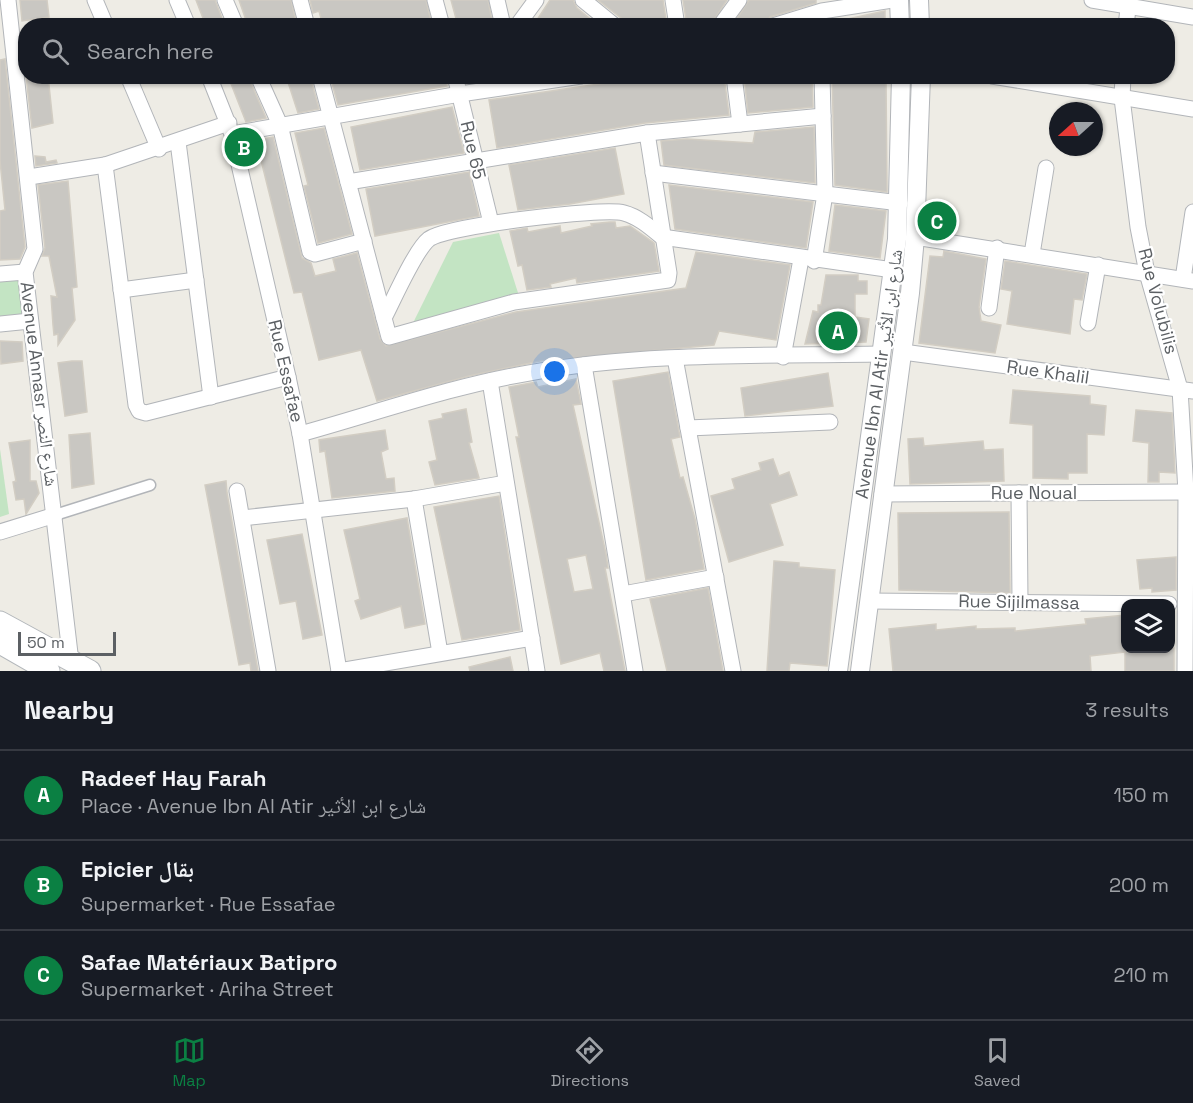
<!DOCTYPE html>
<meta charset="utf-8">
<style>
body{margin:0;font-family:"Space Grotesk","Noto Naskh Arabic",sans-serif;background:#20242c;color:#f1f3f6}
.controls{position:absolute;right:18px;bottom:18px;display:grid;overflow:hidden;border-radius:12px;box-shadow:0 2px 4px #0004}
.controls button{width:54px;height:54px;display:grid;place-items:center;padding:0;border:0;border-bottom:2px solid #363941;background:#171b24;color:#f1f3f6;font:30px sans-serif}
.compass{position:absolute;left:1049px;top:102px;width:54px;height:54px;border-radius:50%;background:#171b24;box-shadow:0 2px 4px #0004;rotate:249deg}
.scale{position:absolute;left:18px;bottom:15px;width:98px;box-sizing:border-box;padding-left:6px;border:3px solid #5c6064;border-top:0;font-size:16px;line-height:21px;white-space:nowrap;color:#5c6064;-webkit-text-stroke:4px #fff;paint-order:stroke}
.you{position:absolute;left:555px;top:372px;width:21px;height:21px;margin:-15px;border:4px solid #fff;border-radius:50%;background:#1a73e8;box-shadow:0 0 0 9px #1a73e833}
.badge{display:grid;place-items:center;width:39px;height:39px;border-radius:50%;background:#0b8043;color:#fff;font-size:20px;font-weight:700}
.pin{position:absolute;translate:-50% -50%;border:3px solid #fff;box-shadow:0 2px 6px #0006}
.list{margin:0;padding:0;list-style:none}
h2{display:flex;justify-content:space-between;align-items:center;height:78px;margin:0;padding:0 24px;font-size:26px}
h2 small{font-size:20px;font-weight:400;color:#9ea1a6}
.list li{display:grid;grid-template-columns:39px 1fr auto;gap:18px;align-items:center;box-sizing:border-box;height:90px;padding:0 24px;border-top:2px solid #363941}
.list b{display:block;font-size:22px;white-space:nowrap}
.list p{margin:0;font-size:20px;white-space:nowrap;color:#9ea1a6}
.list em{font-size:20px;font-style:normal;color:#9ea1a6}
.icon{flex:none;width:33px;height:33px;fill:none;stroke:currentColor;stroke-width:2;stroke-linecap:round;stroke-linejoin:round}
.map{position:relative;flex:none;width:1193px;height:671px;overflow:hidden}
.search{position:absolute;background:#171b24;box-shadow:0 2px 4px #0004;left:18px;right:18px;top:18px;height:66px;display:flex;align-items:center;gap:15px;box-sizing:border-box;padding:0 21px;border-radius:24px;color:#9ea1a6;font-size:22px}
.sheet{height:348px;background:#171b24}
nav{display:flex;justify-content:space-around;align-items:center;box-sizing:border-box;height:84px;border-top:2px solid #363941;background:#171b24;font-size:16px;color:#9ea1a6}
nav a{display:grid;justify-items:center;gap:3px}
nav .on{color:#0b8043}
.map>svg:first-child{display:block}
.green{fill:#c3e4c3}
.building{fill:#c9c7c2;stroke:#d2cdc3;stroke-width:1.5;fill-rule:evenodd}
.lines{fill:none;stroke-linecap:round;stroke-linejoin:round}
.pedestrian-casing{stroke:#b2b5b9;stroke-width:13}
.minor-casing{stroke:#b2b5b9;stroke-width:17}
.tertiary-casing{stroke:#b2b5b9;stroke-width:20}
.secondary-casing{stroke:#b3b7bb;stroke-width:23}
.pedestrian{stroke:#fff;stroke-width:10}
.minor{stroke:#fff;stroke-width:15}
.tertiary{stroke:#fff;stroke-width:18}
.secondary{stroke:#fff;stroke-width:21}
.labels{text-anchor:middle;stroke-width:4.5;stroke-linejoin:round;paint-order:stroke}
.street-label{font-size:18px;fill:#5c6064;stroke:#fff}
</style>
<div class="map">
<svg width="1193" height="671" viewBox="0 0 1193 671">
<rect width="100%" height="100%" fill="#eeece5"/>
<g class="green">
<path d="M499,233L519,296L413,323L453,242Z"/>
<path d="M20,280L23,317L0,319V282Z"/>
<path d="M0,449L9,514L0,517Z"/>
</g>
<g class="building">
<path d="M20,0H47L49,17L22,21Z"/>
<path d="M196,0H215L225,26H206Z"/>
<path d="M239,0H291L297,26H248Z"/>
<path d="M310,0H426L432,26H323L319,11L313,13Z"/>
<path d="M451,0H488L493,26H458Z"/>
<path d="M550,0H573L577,8L599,26H533Z"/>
<path d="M598,0H663L667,26H624L621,18Z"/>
<path d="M683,0H727L710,26H687Z"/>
<path d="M749,0H816V3L770,17L763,26H732Z"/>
<path d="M885,11V26H838V21Z"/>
<path d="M5,59L25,247L20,259L0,260V211L5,210L0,161V60Z"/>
<path d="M26,76H48L53,123L32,128Z"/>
<path d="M228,76H248L266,118L246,122Z"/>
<path d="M286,76H310L319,109L298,113Z"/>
<path d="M330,76H446L447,86L338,105Z"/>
<path d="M654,76H724L729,115L645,123L497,148L489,100Z"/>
<path d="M744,76H812L813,107L748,113Z"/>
<path d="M832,76H886L887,192L835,185Z"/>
<path d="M452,107L464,153L360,170L351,127Z"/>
<path d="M814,127L815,183L664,165L661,141L687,139L753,143L755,132Z"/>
<path d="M324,128L352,234L318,243L304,186L308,185L295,133Z"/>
<path d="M273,137L302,258L311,263L315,276L336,271L333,259L357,253L380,339L386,346L516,312L686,288L696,252L790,265L776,340L719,331L714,345L540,361L469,376L377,401L361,350L319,360L302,292L294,293L256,140Z"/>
<path d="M615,148L624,194L570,204L518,210L509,165Z"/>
<path d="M35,156L45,157L46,162L56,160L57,163L36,166Z"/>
<path d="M469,172L479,216L375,236L366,189Z"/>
<path d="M68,181L77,287L72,288L75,320L58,345V334L54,335L53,325L51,296L57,297L49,256H42L45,248L38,185Z"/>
<path d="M669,185L813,202L806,248L675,229Z"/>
<path d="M835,205L886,211L880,258L829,251Z"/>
<path d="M610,222H615L616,228L630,226L654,243L659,271L577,283L576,278L550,284L551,287L527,290L522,265L518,266L510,231L527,228L528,232L560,226L561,233L592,226L591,224Z"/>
<path d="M944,251L986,259L979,307L981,321L1001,325L995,353L919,343L930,256L943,257Z"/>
<path d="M1005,261L1087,274L1082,300L1074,299L1070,334L1007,324L1012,291L1001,289Z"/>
<path d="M826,275H858V281H867V294H855V317L869,319L866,342L805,344L813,311L818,312V305H821Z"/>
<path d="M0,341L22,342L23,361L1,364Z"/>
<path d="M72,361H82L87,412L65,416L58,363Z"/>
<path d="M668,372L680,437L671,439L680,478L683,477L695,519L704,569L646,580L613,381Z"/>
<path d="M828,373L833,406L745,416L741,388Z"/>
<path d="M576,379L581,404L573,405L606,554L608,568H605L625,671H604L600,653L561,664L516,437H519L509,387L536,382L538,387ZM586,555L593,589L574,592L567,559Z"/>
<path d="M1013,390L1090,396V404L1106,406L1104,435L1087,434V473H1068V479L1033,478V425L1010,423Z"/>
<path d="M466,409L472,442L469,443L479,478L435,485L429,462L437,460L429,421L443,418L442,414Z"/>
<path d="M1136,410L1172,413L1175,473L1159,472V482H1148L1149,443L1133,441Z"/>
<path d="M385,430L388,449L381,452L386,479L394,478L395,491L332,498L325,451L320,452L319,440Z"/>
<path d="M90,433L94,484L72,488L69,435Z"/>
<path d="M923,438L924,446L983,441L984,450L1003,449L1004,481L910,484L908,439Z"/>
<path d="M30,440V481H36L39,493L26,514L24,499L16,500L13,482L16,481L9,443Z"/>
<path d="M773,459L779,476L789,472L797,495L770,504L783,545L729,562L711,496L735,489L732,479L761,470L759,463Z"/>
<path d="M226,481L227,493L258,671H251L250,663L239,665L205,485Z"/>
<path d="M499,496L520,630L462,640L434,507Z"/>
<path d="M1009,512L1010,593L899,590L898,513Z"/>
<path d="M407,518L425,624L405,628L401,606L361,619L355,601L360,599L344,530Z"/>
<path d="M302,534L322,635L303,639L296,601L280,604L267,540Z"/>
<path d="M1176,557V590L1152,592V588L1140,589L1137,560Z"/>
<path d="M774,561L799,563V567L835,570L827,666L790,663L789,671H767Z"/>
<path d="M708,588L723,671H667L650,599Z"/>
<path d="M1125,615V648H1174V671H1125V652L1090,656L1091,671H893L889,629L936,624V630L976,626V629L1015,628V631L1086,624L1085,619Z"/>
<path d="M510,657L513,671H470L469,667Z"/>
</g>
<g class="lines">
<defs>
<path id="pedestrian" d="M55,515L150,485"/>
<g id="minor">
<path d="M8,0L35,249L25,272L71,662"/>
<path d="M95,0L106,26"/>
<path d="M177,0L188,26"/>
<path d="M225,0L236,26"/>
<path d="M300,0L307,26"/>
<path d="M435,0L442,26"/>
<path d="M497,0L503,26"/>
<path d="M583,0L615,26"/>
<path d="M673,0L677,26"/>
<path d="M1092,0L1193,17"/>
<path d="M517,26L536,0"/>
<path d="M720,26L739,0"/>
<path d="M773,26L822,11L892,0"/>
<path d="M1126,26L1129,0"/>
<path d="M128,76L159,149"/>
<path d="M209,76L232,134L288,377L300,434L339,671"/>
<path d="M258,76L280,125L310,252L315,254L364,241"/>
<path d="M320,76L389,337L514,302L668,280L669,273L647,133"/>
<path d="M455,76L491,223"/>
<path d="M734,76L740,124"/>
<path d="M992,76L1193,109"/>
<path d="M1123,76L1122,98L1138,227L1147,273L1180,389L1186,492L1185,671"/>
<path d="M232,134L460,94L581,76"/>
<path d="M178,142L211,397"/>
<path d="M105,165L136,405L139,411L146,413L288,377"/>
<path d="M653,173L900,203"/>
<path d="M29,177L105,165L229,123"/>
<path d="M348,182L647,133L823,116"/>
<path d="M915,237L1193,281"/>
<path d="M1032,254L1046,168"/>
<path d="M814,261L825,194L822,76"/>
<path d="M0,274L25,272"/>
<path d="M1183,279L1193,212"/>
<path d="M121,290L196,280"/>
<path d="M989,308L997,248"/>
<path d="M384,318C394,299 415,250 429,239C447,226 602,207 624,213C639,217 651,228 662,237L893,270"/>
<path d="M1088,323L1098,265"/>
<path d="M0,324L30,321"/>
<path d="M903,352L1193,391"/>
<path d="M783,357L801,259"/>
<path d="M675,358L733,671"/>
<path d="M584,365L635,671"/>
<path d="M490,381L537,671"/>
<path d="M688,428L830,422"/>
<path d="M300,434C376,413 452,386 529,373C644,352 764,356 880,354"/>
<path d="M237,491L268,671"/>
<path d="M1019,493L1020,601"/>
<path d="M882,494L1186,492"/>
<path d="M414,499L440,653"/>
<path d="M242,518L414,499L506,483"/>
<path d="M0,532L55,515"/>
<path d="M623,594L716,577"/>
<path d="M869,601L1169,604"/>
<path d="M339,671L532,638"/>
</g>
<g id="tertiary">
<path d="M899,0L900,26"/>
<path d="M919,0L920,26"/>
<path d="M838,671L897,239L901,76"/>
<path d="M860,671L910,293L915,237L921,76"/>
</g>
<g id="secondary">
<path d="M0,622L90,671"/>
<path d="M0,643L49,671"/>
</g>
</defs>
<use href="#pedestrian" class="pedestrian-casing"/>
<use href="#minor" class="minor-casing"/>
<use href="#tertiary" class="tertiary-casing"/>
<use href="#secondary" class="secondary-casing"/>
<use href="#pedestrian" class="pedestrian"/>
<use href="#minor" class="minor"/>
<use href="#tertiary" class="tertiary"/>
<use href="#secondary" class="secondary"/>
</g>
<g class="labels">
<g class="street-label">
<text transform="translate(473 150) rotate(77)" y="6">Rue 65</text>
<text transform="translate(1158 301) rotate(75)" y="6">Rue Volubilis</text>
<text transform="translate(286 371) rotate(77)" y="6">Rue Essafae</text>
<text transform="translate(1048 372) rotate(8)" y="6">Rue Khalil</text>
<text transform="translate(879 374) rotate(-82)" y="6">Avenue Ibn Al Atir شارع ابن الأثير</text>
<text transform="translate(39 384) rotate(83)" y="6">Avenue Annasr شارع النصر</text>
<text x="1034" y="499">Rue Noual</text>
<text transform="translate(1019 602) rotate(1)" y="6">Rue Sijilmassa</text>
</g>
</g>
</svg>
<div class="controls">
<button><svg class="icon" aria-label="layers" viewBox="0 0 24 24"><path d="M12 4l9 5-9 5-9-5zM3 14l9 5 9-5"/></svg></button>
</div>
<svg class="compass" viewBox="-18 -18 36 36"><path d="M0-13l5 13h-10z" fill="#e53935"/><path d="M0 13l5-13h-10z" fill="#9ea1a6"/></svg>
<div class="scale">50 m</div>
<div class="you"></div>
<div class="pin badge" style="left:838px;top:331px">A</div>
<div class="pin badge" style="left:244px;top:147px">B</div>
<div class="pin badge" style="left:937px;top:221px">C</div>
<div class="search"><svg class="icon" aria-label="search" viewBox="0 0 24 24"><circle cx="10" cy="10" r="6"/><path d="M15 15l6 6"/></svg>Search here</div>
</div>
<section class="sheet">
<h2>Nearby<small>3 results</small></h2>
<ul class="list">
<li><span class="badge">A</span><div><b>Radeef Hay Farah</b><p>Place · Avenue Ibn Al Atir شارع ابن الأثير</p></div><em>150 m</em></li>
<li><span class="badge">B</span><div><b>Epicier بقال</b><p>Supermarket · Rue Essafae</p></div><em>200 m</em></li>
<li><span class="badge">C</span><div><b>Safae Matériaux Batipro</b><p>Supermarket · Ariha Street</p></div><em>210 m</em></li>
</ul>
</section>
<nav>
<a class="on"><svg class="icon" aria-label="map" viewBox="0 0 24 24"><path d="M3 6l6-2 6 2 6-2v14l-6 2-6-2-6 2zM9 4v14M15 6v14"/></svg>Map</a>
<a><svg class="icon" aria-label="directions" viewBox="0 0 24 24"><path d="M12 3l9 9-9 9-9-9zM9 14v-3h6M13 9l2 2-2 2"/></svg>Directions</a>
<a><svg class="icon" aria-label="saved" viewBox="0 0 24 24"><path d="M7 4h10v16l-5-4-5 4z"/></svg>Saved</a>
</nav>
